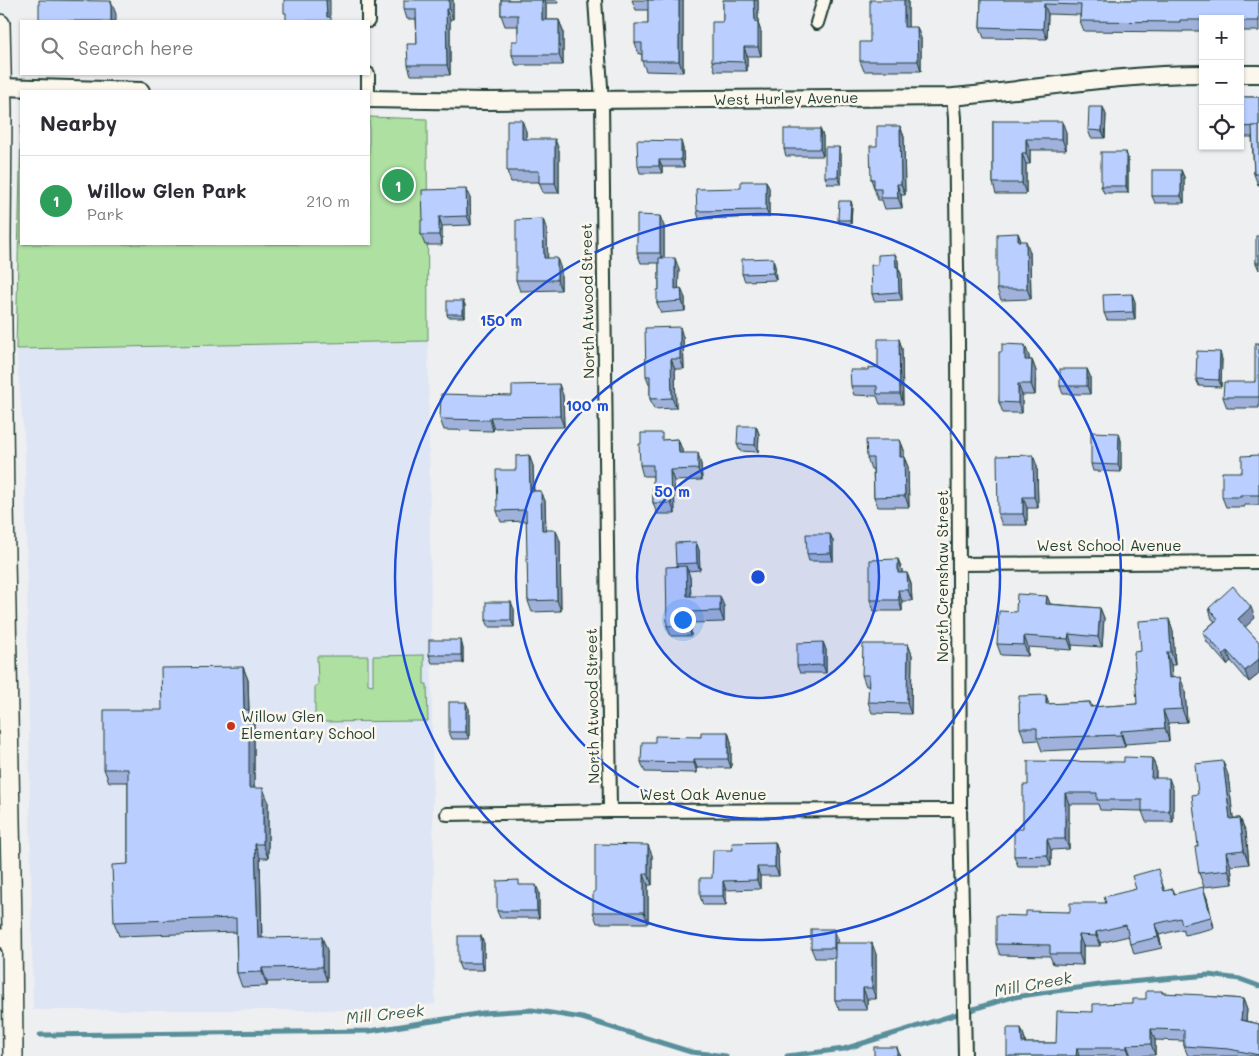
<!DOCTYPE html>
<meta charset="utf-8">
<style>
body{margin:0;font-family:Mali,sans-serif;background:#f7f7f7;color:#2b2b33}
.controls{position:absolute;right:15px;top:15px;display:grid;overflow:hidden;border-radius:0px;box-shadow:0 1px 4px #0004}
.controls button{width:45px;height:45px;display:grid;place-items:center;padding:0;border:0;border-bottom:1px solid #e1e1e2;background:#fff;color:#2b2b33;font:25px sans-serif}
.you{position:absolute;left:682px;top:619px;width:18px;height:18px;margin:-12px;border:4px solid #fff;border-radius:50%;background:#1a73e8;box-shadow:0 0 0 8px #1a73e833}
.badge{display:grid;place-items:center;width:32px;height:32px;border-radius:50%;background:#c8321e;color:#fff;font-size:16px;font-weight:700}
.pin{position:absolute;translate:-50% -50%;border:2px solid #fff;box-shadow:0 1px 5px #0006}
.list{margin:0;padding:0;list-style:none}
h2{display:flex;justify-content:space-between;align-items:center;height:65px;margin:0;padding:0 20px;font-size:21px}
h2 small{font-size:16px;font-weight:400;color:#7c7c81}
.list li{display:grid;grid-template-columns:32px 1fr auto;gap:15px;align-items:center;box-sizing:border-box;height:90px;padding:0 20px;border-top:1px solid #e1e1e2}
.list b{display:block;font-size:19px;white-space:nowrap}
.list p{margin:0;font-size:16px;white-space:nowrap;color:#7c7c81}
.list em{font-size:16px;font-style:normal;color:#7c7c81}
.icon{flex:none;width:28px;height:28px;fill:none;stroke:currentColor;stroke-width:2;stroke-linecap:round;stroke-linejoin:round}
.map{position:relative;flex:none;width:1259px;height:1056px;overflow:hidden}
.search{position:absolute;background:#fff;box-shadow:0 1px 4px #0004;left:20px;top:20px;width:350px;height:55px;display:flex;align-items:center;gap:12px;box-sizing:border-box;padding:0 18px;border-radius:0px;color:#7c7c81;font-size:19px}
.panel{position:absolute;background:#fff;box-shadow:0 1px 4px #0004;left:20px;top:90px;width:350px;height:155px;border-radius:0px}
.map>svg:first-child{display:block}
.built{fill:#dee5f4}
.green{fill:#ade0a1;stroke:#668e6a}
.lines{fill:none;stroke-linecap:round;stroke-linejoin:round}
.stream{stroke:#588f9b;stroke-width:5}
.minor-casing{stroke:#1f3d34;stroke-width:16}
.tertiary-casing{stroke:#1f3d34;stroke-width:20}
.secondary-casing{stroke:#1f3d34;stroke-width:22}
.minor{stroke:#fbf7ec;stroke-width:12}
.tertiary{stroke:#fbf7ec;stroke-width:16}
.secondary{stroke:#fbf7ec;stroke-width:19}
.wall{fill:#a0b2db;stroke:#1f3d34}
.shaded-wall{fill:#8291b2;stroke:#1f3d34}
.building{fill:#bacfff;stroke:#1f3d34}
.ring{fill:none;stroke:#1d4ed8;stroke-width:2.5}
.poi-dot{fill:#c8321e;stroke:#fbf7ec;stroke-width:2}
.labels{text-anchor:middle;stroke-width:5;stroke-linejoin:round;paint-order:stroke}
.street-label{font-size:15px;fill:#1f3d34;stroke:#fbf7ec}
.poi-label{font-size:15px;fill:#1f3d34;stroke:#fbf7ec;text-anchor:start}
.water-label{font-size:16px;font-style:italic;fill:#375f5f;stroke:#fbf7ec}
.centre{fill:#1d4ed8;stroke:#fbf7ec;stroke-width:2.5}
.ring-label{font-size:15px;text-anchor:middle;font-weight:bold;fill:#1d4ed8;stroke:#fbf7ec;stroke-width:5;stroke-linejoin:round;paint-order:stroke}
</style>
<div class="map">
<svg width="1259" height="1056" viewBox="0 0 1259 1056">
<rect width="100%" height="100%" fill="#eeeff0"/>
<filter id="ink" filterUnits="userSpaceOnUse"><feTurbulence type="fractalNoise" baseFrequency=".02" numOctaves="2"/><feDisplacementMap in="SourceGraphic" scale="10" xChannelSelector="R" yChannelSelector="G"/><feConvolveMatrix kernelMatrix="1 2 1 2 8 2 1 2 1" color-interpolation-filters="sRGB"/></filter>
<g filter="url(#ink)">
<path class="built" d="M428,341L435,1004L370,1010H33L25,448L16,349Z"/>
<g class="green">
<path d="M369,117L427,119L428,341L16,349L21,126V244H369Z"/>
<path d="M424,655V684H427L428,721L315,722V686L318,685L317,656H368V684L373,685V656Z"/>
</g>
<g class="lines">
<g class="stream">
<path d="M40,1035L370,1031L483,1013L532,1010L582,1018L691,1052L726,1056"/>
<path d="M787,1056L844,1049L1009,998L1041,993L1107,984L1209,975L1240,979L1259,986"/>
</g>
<defs>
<g id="minor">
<path d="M595,0L602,101L610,811"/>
<path d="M368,21V0"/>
<path d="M817,23L824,0"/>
<path d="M368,91V74"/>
<path d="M953,97L955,118L958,341L960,810L965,1056"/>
<path d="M959,564L1259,562"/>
<path d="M447,814L610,811L960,810"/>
<path d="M0,935L12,954"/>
</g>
<g id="tertiary">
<path d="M1240,74H1259"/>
<path d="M0,87L141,91"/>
<path d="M369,99L485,101L953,97C1036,89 1119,74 1203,74"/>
</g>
<path id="secondary" d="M0,24L2,112L1,239L4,505L12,925L13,1056"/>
</defs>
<use href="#minor" class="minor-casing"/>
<use href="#tertiary" class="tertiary-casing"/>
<use href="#secondary" class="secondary-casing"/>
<use href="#minor" class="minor"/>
<use href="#tertiary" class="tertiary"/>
<use href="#secondary" class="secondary"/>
</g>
<g class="wall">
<path d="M453,0V19H450V75H411L408,65L417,44L416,19H407L404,9Z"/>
<path d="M501,0H557L558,3H546V20H559L563,31V65H516L512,55L518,41V26H505L501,15Z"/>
<path d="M632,0H683V72L646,71L642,61V54H639L635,43L648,24V10H636Z"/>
<path d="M723,0H758V23L761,32V56H747V71H715L712,61L723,22Z"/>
<path d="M908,0V27L921,38V71H864L860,61L870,42Z"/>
<path d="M981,0H1259V31H1240V19H1203V31H1183V32L1084,31L1080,21V15L1048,14L1047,39L984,38L980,27Z"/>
<path d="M1240,97H1259V185H1258L1254,174L1252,137H1240Z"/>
<path d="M1103,107L1106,115L1105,138H1091L1088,130Z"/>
<path d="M993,121L1066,132V150H1030V164H1026V194H996L993,183Z"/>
<path d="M900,126L904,137L905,195H901L902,208L885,209L882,200H878L871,179L877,146Z"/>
<path d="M820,129L823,136V156H786L784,149Z"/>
<path d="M526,131V139L559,150V193H543L539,182H511L507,171Z"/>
<path d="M839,147L841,154V184H828L825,177Z"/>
<path d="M683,148L684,167H662V173H640L638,166Z"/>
<path d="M1126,152L1128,159V193H1104L1101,186Z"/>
<path d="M1181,170L1184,177V203H1155L1152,196Z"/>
<path d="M766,181L769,188V217L699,219L697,211L741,188Z"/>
<path d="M470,198L471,225L442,226V245H425L421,235L423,220Z"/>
<path d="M851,201L852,205L851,224L839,223L838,220Z"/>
<path d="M664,226V258L679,269L678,288L685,298V311L661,313L657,303L659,290V263H641L637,253Z"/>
<path d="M547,230V258L561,269V290L520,291L516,280Z"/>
<path d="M1018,233L1021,241L1030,252L1031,299L1001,300L997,289Z"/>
<path d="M1259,236V270L1256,263Z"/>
<path d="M895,254L898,261V267L901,274L902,300L874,301L872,294L878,265Z"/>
<path d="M775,266L776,280L745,281L742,274Z"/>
<path d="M1132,294L1135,302V320H1107L1104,313Z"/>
<path d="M463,301L465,305V317H448L447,314Z"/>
<path d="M683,337L684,369H675L676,408L654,409L650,399V386L646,376Z"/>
<path d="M899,339L902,349L903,404H880L877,396L854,395L851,386L868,370L878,367Z"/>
<path d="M1259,343V408H1227L1223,397L1255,382Z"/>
<path d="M1002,352L1029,356V360H1032L1036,371L1035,395H1022V413H1003L999,402Z"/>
<path d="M1222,359L1221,387L1199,386L1196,379Z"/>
<path d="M1087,369L1090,376V394H1063L1060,386Z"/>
<path d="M563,395L564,427L494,428L493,431L444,430L440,419L512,396Z"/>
<path d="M756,426L759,434L758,452L740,451L737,444Z"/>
<path d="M678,439L682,450V453L701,464L702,480L674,481L675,514H657L653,503V476H643L640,465L664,440Z"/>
<path d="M900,440L904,450V457L908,467L909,507H878L874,497L873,469H871L867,458Z"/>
<path d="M1121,440V472L1093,471L1091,464Z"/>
<path d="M529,455L533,466L534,491H541L545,501L546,530L560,541L561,611L532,612L528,601L527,521L501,522L497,511L516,470Z"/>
<path d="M1259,455V505H1244V507H1226L1222,497L1242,472Z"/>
<path d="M1037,466L1038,508H1027V525H1002L998,514Z"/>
<path d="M830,534L833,541V561H809L807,554Z"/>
<path d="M696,542L699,550L700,570L688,571L690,577L691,596L724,606V622L691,623V636H671L667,626L677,566L676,564Z"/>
<path d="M898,559L902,570V573H907L911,584L912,601H902V611H874L870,600Z"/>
<path d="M1047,596L1050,604L1100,608L1104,618L1102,647L1072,645V650L1028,647V656L1001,655L997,644L1016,612Z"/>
<path d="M1209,608L1255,618L1245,627L1259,642V674L1249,682L1231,661L1227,665L1207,642L1203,632L1215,621L1212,619Z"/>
<path d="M514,609V627H489L486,620Z"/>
<path d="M1169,619L1173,632L1175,665H1171L1172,678L1185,690L1187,722L1168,723L1169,741L1125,744V747L1042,751L1038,740L1025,741L1020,728L1046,695L1049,704L1090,702L1092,707L1137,704L1141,651Z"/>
<path d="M823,642L826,650V673H800L797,666Z"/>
<path d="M908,644L912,655L911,714L872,713L868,702L869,686H866L862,675Z"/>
<path d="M463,648V663H432L429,655Z"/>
<path d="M243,667L248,680L249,710L254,723V788L268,801V858H260L262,938L327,950V981L267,982V986L242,987L237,973L236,932L119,936L114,922L128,864V782H109L104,769L162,710Z"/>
<path d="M469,709V739H452L449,732Z"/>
<path d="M728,732L731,742V768H697V773L645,772L641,762L655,742L701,737Z"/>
<path d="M1152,758L1156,768V778L1173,789V822H1146L1142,811L1100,810L1098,804H1069V849L1051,850V866H1018L1014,856L1023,829L1028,785L1124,762Z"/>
<path d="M1228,775L1233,818H1240L1246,832L1249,864L1231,866L1233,884L1204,887L1199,873L1198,846V794Z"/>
<path d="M775,842L778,851L779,876H760V889L726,890V905H703L700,896L733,850Z"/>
<path d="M652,855V885H648V923H597L593,912Z"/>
<path d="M1161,880L1165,891L1173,889L1175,894L1207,898L1214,928L1185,935L1183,929L1159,935L1162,948L1134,954L1129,936L1100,943V946H1083V965L1053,964L1050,956L1000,955L996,944L1026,916L1070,912L1106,903L1136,889Z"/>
<path d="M521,885L539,892V918H500L497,911Z"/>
<path d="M838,940V943L876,954V999H867V1010H839L835,1000V958H815L811,948Z"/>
<path d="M484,943V970H461L458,963Z"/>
<path d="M1162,991L1163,993L1243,999L1247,1010L1246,1021L1259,1024V1056H1188L1184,1046V1041L1155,1040V1055L1131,1056H1007L1021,1028L1025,1039V1043H1056L1093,1012L1133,1003L1146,999Z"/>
</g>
<g class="shaded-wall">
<path d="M326,0H330V21L327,17Z"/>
<path d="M449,0H453V19L449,9Z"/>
<path d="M542,0H545L546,3V31L542,20Z"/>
<path d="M679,0H683V72L679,61Z"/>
<path d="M754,0H758V23L761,32V56L758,47L755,22Z"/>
<path d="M904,0H908V38L904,27Z"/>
<path d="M111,1L116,14V21H111Z"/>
<path d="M1044,4L1048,14L1047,39L1043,29Z"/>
<path d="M446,9L450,19V75L447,65Z"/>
<path d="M559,20L563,31V65L559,55Z"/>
<path d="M917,27L921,38V71L918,61Z"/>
<path d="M744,47L747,56V71L744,62Z"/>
<path d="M1103,107L1106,115L1105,138L1102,131Z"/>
<path d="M522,120L526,131V149L522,139Z"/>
<path d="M1062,121L1066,132V150L1062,139Z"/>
<path d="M900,126L904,137L905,195L901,184Z"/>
<path d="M820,129L823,136V156L820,149Z"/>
<path d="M555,139L559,150V193L555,183Z"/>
<path d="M1026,139L1030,150V164L1026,153Z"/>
<path d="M681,141L683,148L684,167L681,160Z"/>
<path d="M839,147L841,154V184L838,177Z"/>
<path d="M1126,152L1128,159V193L1126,186Z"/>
<path d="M1022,153L1026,164V194L1022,183Z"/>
<path d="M659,160L662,167V173L659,166Z"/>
<path d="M1181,170L1184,177V203L1181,196Z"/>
<path d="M766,181L769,188V217L766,210Z"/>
<path d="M897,184L901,195L902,208L898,198Z"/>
<path d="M466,189L470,198L471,225L467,216Z"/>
<path d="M851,201L852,205L851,224L850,220Z"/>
<path d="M660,216L664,226V263L660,253Z"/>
<path d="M439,217L442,226V245L439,235Z"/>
<path d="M543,219L547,230L548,269L544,258Z"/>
<path d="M1018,233L1022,244L1018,241Z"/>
<path d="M1026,241L1030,252L1031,299L1027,289Z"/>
<path d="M895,254L898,261L899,274L896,267Z"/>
<path d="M557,258L561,269V290L557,280Z"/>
<path d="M675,258L679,269L678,299L675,289Z"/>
<path d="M773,258L775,266L776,280L773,273Z"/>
<path d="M898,267L901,274L902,300L899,292Z"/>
<path d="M681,288L685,298V311L682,301Z"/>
<path d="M1132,294L1135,302V320L1133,312Z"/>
<path d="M463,301L465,305V317L463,314Z"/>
<path d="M680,327L683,337L684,369L680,359Z"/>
<path d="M899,339L902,349L903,404L900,394Z"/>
<path d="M1025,345L1029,356V371L1025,360Z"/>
<path d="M1220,352L1222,359L1221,387L1219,380Z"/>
<path d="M671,359L675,369L676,408L672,398Z"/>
<path d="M1032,360L1036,371L1035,395L1031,384Z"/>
<path d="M1087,369L1090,376V394L1087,386Z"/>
<path d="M559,384L563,395L564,427L560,416Z"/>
<path d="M1018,384L1022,395V413L1018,403Z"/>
<path d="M490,417L494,428L493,431L490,420Z"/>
<path d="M756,426L759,434L758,452L755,445Z"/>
<path d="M1119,433L1121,440V472L1118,465Z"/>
<path d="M678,439L682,450L683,464L679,453Z"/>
<path d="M900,440L904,450V467L900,457Z"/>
<path d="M698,453L701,464L702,480L698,469Z"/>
<path d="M529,455L533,466L534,502L530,491Z"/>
<path d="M1033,455L1037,466L1038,508L1034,497Z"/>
<path d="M904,457L908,467L909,507L905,496Z"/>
<path d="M670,470L674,481L675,514L671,503Z"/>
<path d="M541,491L545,501L546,541L542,530Z"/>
<path d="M1023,497L1027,508V525L1023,514Z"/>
<path d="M556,530L560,541L561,611L557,600Z"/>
<path d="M830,534L833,541V561L831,553Z"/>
<path d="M696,542L699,550L700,570L697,563Z"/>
<path d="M898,559L902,570V584L898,573Z"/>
<path d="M686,566L690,577L691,607L687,596Z"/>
<path d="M907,573L911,584L912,601L908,590Z"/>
<path d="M898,590L902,601V611L899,600Z"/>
<path d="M720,596L724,606V622L720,611Z"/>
<path d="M1047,596L1051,606L1046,604Z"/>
<path d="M511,602L514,609V627L511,620Z"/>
<path d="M1251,607L1255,618L1242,630L1238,619Z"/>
<path d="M1100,608L1104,618L1102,647L1098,637Z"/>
<path d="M687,612L691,623V636L688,625Z"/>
<path d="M1169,619L1173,632L1175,665L1171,652Z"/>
<path d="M1069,634L1072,645V650L1068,639Z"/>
<path d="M1024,636L1028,647V656L1024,645Z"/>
<path d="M461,640L463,648V663L461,655Z"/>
<path d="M823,642L826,650V673L823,665Z"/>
<path d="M908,644L912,655L911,714L907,703Z"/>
<path d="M1227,651L1231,661L1227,665L1223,654Z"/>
<path d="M1167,652L1171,665L1173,690L1169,678Z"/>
<path d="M1259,659V674L1249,682L1245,671Z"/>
<path d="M243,667L248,680L249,715V710L254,723V801L249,788L244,710Z"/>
<path d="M1180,677L1185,690L1187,722L1182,709Z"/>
<path d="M1046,695L1050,707L1046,704Z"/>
<path d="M466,702L469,709V739L466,732Z"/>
<path d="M1163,710L1168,723L1169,741L1165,728Z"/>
<path d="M1121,731L1125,744V747L1121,735Z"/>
<path d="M728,732L731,742V768L728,759Z"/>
<path d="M1152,758L1156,768L1155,789L1151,778Z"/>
<path d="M694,759L697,768V773L694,763Z"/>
<path d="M1223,761L1228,775L1235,833L1230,819Z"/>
<path d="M1169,778L1173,789V822L1169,811Z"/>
<path d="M263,788L268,801V858L263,844Z"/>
<path d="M1065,793L1069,804V849L1065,839Z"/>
<path d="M1240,818L1246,832L1249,864L1244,850Z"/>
<path d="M1047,839L1051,850V866L1047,855Z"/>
<path d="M775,842L778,851L779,876L775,867Z"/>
<path d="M255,844L260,858L262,952L258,938Z"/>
<path d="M648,845L652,855V885L648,874Z"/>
<path d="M1226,852L1231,866L1233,884L1228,870Z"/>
<path d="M757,867L760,876V889L757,880Z"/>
<path d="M644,874L648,885V923L644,912Z"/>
<path d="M723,881L726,890V905L723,896Z"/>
<path d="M536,885L539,892V918L537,911Z"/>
<path d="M1203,887L1207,898L1214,928L1211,917Z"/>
<path d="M1155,924L1159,935L1162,948L1158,937Z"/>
<path d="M834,929L838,940V958L834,948Z"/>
<path d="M1096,932L1100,943V946L1096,936Z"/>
<path d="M1079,935L1083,946V965L1079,954Z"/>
<path d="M481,936L484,943V970L481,963Z"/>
<path d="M322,937L327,950V981L322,967Z"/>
<path d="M872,943L876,954V999L872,988Z"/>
<path d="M262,968L267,982V986L262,972Z"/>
<path d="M863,988L867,999V1010L863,1000Z"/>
<path d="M1243,999L1247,1010L1245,1031L1241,1020Z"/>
<path d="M1021,1028L1025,1039L1026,1054L1022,1043Z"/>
<path d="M1151,1029L1155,1040V1055L1151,1044Z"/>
<path d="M1127,1045L1131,1056H1130L1127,1048Z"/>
<path d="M897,1047L900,1056H897Z"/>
<path d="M1077,1048L1079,1056H1076Z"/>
</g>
<g class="building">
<path d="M39,0L111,1V21H39Z"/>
<path d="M284,0H326L327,17H331V21H286V13H284Z"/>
<path d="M404,0H449V9H446L447,65H408L407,44H417L416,9H404Z"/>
<path d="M501,0H542V20H559V55H512V41H518V15H501Z"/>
<path d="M648,0H679V61H642V43H635V24H648Z"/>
<path d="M723,0H754L755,22H758V47H744V62L712,61V22H723Z"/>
<path d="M870,0H904V27H917L918,61H860V42H870Z"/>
<path d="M981,0H1259V21H1240V19H1203V20H1180V22L1080,21L1081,5L1044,4L1043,29L980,27Z"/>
<path d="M1240,97H1259V126L1240,127Z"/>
<path d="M1089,107H1103L1102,131L1088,130Z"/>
<path d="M507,120H522V139H555V183H539V171H507Z"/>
<path d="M993,121H1062V139H1026V153H1022V183H993Z"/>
<path d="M877,126H900L901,184H897L898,198H881V189H874V179H871L870,146H877Z"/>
<path d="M1252,126H1259V174H1254Z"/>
<rect x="784" y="129" width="36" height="20"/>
<path d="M637,140L681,141V160H659V166H638Z"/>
<path d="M825,147H839L838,177H825Z"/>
<rect x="1101" y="152" width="25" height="34"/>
<rect x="1152" y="170" width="29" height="26"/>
<path d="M741,181H766V210L697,211L696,189L741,188Z"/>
<path d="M466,189L467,216L439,217V235H421V220H423L422,190Z"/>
<path d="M839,201H851L850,220H838Z"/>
<path d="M637,215L660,216V253H637Z"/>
<path d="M543,219L544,258H557V280H516V220Z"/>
<path d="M1018,233V241H1026L1027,289H997V234Z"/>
<rect x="1256" y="236" width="3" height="27"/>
<path d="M895,254L896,267H898L899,292L872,294L871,265H878V255Z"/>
<path d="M659,258H675V289L681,288L682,301L657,303V290H659Z"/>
<path d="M773,258V273L742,274V259Z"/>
<path d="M1132,294L1133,312L1104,313L1103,295Z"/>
<rect x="447" y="301" width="16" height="13"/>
<path d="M680,327V359H671L672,398L650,399V376H646L645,328Z"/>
<path d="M878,339H899L900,394H877V386H851L850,370H868V368L878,367Z"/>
<path d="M1255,343H1259V397H1223L1224,382H1255Z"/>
<path d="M1002,344L1025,345V360H1032L1031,384H1018V403L999,402V352H1002Z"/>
<path d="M1197,351L1220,352L1219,380L1196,379Z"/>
<rect x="1060" y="369" width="27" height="17"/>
<path d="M559,384L560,416L490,417V420L440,419L441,394L512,396V385Z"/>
<path d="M738,426H756L755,445L737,444Z"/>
<path d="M1091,432L1119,433L1118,465L1091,464Z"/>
<path d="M641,433H662V440L678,439L679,453H698V469L670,470L671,503H653V465H640L639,444H641Z"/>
<path d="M866,440H900V457H904L905,496L874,497L873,458H867Z"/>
<path d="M529,455L530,491H541L542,530H556L557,600L528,601L526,510L497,511L496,470H516V456Z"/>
<path d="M1033,455L1034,497H1023V514H998L997,456Z"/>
<path d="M1259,455V495H1240V497H1222V472H1242V456Z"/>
<path d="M806,534H830L831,553L807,554Z"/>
<path d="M696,542L697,563L676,564L675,543Z"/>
<path d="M898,559V573H907L908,590H898L899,600H870V560Z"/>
<path d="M686,566L687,596H720V611L687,612L688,625L667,626L666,567Z"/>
<path d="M1233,586L1251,607L1238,619L1259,642V659L1245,671L1227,651L1223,654L1203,632L1218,619L1209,608Z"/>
<path d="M1017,594L1047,596L1046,604L1100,608L1098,637L1069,634L1068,639L1024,636V645L997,644L999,611L1016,612Z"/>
<rect x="486" y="602" width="25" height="18"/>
<path d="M1169,619L1171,652H1167L1169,678L1180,677L1182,709L1163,710L1165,728L1121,731V735L1037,738V728H1020L1019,696L1046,695V704L1090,702V707L1137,704L1134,652L1141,651L1139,621Z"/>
<rect x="429" y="640" width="32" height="15"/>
<path d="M823,642V665L797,666V643Z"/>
<path d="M863,644H908L907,703L868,702L869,675H862Z"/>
<path d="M243,667L244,710H249V788H263V844H255L258,938L322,937V967L262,968V972L237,973L236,918L114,922L112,865L128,864V769H104V710H162L161,668Z"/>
<rect x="449" y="702" width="17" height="30"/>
<path d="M701,732H728V759H694V763L641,762L642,742H655V736L701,737Z"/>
<path d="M1124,757L1152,758L1151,778H1169V811H1142V800H1097V793H1065V839H1047V855L1014,856V829H1023V785H1028V761L1124,762Z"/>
<path d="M1223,761L1230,819L1240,818L1244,850L1226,852L1228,870L1199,873L1195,847L1198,846L1192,795L1198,794L1195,764Z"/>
<path d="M775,842V867H757V880L723,881V896H700V878H712L713,850H733L732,843Z"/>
<path d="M595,844L648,845V874H644V912H593V892H595Z"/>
<path d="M1158,869L1164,891L1173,889L1174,894L1203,887L1211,917L1182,924L1180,918L1155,924L1158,937L1130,944L1126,925L1096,932V936L1079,935V954H1050V945L996,944V915L1026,916V911L1070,912V903H1106L1104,897L1136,889L1132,876Z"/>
<path d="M519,880V885H536L537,911H497V881Z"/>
<rect x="811" y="929" width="23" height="19"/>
<rect x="458" y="936" width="23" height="27"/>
<path d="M835,943H872V988H863V1000H835Z"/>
<path d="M1146,991H1162V993L1204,995V996L1243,999L1241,1020L1259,1024V1055L1229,1049L1184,1046V1030L1151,1029V1044L1127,1045V1048H1077L1076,1056H1007V1028H1021L1022,1043H1056L1057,1011L1093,1012V1004L1133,1003V999H1146Z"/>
<rect x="874" y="1047" width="23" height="9"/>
</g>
</g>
<circle cx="758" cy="577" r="121" fill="#1d4ed8" fill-opacity=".12"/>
<g class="ring">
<circle cx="758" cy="577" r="121"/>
<circle cx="758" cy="577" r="242"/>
<circle cx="758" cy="577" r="363"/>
</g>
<circle class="poi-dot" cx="231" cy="726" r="5"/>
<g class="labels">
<g class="street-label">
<text transform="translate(786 99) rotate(-1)" y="5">West Hurley Avenue</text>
<text transform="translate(588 301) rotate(-91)" y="5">North Atwood Street</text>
<text x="1109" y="551">West School Avenue</text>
<text transform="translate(943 576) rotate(-90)" y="5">North Crenshaw Street</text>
<text transform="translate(593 706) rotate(-91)" y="5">North Atwood Street</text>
<text x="703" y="800">West Oak Avenue</text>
</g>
<g class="poi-label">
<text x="241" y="722">Willow Glen<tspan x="241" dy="17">Elementary School</tspan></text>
</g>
<g class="water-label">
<text transform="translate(1033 984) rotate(-10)" y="6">Mill Creek</text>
<text transform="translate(385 1014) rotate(-6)" y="6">Mill Creek</text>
</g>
</g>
<circle cx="758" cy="577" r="8" class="centre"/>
<g class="ring-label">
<text x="501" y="326">150 m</text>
<text x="587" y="411">100 m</text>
<text x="672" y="497">50 m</text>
</g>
</svg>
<div class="controls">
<button>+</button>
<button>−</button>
<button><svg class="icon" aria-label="locate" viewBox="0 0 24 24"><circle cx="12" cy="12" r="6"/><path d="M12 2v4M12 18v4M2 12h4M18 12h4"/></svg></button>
</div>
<div class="you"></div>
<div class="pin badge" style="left:398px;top:185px;background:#2e9e5b">1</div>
<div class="search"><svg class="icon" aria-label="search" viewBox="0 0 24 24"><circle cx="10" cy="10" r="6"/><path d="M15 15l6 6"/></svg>Search here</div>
<section class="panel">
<h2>Nearby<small></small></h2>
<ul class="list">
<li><span class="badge" style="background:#2e9e5b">1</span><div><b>Willow Glen Park</b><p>Park</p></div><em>210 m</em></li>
</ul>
</section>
</div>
